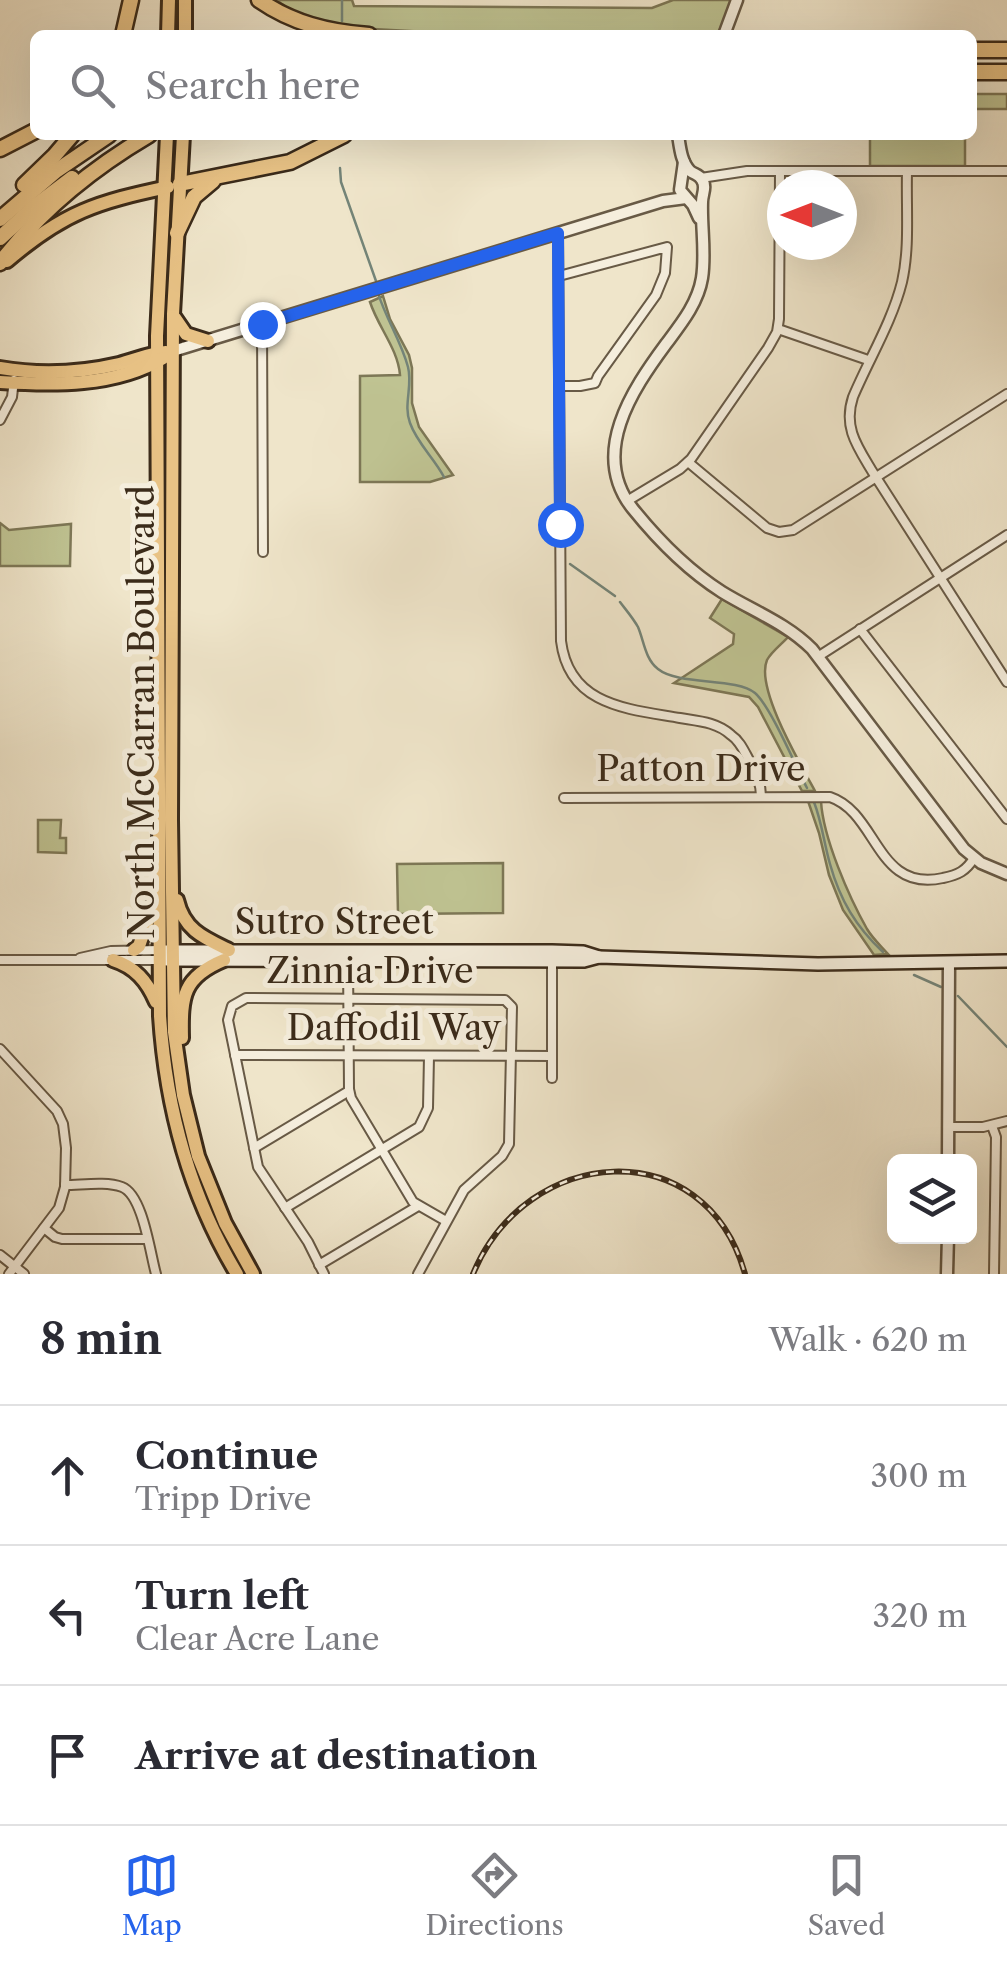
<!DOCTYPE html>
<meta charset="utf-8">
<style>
body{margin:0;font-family:"Libre Caslon Text",serif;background:#f7f7f7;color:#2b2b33}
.controls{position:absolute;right:30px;bottom:30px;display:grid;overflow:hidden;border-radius:15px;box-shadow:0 10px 40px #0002}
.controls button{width:90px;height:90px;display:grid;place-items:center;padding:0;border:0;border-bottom:2px solid #e1e1e2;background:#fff;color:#2b2b33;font:50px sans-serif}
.compass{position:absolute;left:767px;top:170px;width:90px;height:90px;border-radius:50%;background:#fff;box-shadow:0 10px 40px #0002;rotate:270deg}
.stop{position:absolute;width:30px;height:30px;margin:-22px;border:8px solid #2563eb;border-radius:50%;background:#fff}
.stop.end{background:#2563eb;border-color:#fff;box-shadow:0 2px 10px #0008}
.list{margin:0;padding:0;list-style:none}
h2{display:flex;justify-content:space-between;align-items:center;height:130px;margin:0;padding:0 40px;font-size:42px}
h2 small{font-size:32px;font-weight:400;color:#7c7c81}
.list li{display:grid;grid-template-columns:65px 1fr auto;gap:30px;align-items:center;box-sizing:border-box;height:140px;padding:0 40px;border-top:2px solid #e1e1e2}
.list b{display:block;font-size:38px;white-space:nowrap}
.list p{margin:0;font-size:32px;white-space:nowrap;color:#7c7c81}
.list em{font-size:32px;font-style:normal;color:#7c7c81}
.icon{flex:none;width:55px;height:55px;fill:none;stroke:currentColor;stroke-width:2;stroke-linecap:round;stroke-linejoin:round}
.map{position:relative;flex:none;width:1007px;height:1274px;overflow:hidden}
.search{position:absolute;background:#fff;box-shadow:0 10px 40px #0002;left:30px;right:30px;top:30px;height:110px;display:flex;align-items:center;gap:25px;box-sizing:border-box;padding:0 35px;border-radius:15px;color:#7c7c81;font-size:38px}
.sheet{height:550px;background:#fff}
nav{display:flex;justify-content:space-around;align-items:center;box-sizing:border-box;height:140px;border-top:2px solid #e1e1e2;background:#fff;font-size:28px;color:#7c7c81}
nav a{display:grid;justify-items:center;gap:5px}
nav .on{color:#2563eb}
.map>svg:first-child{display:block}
.green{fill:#bfc392;stroke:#7d7756;stroke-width:2.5}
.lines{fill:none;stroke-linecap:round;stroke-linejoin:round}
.stream{stroke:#748478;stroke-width:2.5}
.minor-casing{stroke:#685a46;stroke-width:12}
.tertiary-casing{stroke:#685a46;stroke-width:15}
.secondary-casing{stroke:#3b2b1a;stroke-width:16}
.primary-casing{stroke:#3b2b1a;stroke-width:18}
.motorway-casing{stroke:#3b2b1a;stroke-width:19}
.minor{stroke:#f5eedd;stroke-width:8}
.tertiary{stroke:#f5eedd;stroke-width:10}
.secondary{stroke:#f5eedd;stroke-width:11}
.primary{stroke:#e8c285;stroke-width:12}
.motorway{stroke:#e8c285;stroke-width:14}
.rail-casing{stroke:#3b2b1a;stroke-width:6}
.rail{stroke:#f5eedd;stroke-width:2.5;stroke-dasharray:8;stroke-linecap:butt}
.route{stroke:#2563eb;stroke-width:12}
.labels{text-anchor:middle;stroke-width:10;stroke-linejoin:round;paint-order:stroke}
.street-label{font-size:35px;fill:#3b2b1a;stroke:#f5eedd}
</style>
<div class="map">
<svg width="1007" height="1274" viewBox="0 0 1007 1274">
<rect width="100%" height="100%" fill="#efe5ca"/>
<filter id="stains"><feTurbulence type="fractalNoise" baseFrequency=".002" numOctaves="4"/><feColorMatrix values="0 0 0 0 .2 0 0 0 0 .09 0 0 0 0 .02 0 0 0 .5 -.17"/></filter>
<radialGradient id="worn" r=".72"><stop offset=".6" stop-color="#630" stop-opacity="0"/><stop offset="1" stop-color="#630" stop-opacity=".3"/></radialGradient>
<g class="green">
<path d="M276,0H352L354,6L652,8L673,0H732L725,24L719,35H482L355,28L301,17Z"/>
<rect x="972" y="94" width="35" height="15"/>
<rect x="870" y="135" width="95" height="31"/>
<path d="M383,296L390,319L409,355L412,368V403L419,427L453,475L430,482H360V376L400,375C398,349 378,327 370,302Z"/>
<path d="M0,523L9,530L71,524L70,566H0Z"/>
<path d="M722,599L788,637C782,644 772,651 767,660C755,688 801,765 815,791H802L758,707L749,697L674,683L733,644L734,634L710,618Z"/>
<path d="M808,801H821C823,838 849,897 867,929C873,939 881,946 888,954L874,955L843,910L829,875L819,833Z"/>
<path d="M38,820H61L60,838H66V853L38,852Z"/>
<path d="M503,863V913L398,914L397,864Z"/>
</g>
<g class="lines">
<g class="stream">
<path d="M342,21V0"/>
<path d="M340,168L341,182L376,281"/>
<path d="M378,293C386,319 401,341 408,367C413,386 403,405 410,423C417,443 434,458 444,477"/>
<path d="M570,564L615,596"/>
<path d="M620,602C626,610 633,618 638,627C644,641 645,659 658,669C679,686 736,677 755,693C771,707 796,767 807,788"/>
<path d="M814,802C822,823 824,843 830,864C840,900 856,927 883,952"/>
<path d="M914,975L941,987"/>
<path d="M958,996L1007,1047"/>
</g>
<defs>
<g id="minor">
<path d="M907,172C906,208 910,247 902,282C892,322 869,359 853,397C843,427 857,446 872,471L1007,682"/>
<path d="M701,178L747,171H1007"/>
<path d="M558,233L561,641C569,706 628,709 680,718C698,721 717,722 731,735C740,741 744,751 749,760C755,772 761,782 761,796"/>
<path d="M559,276L667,247L665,273L656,295L598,376L595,383L580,386H559"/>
<path d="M262,324L263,552"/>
<path d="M778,329L868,360"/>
<path d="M0,420L12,397L14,380"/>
<path d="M688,462L767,528L779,532L793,530L1007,394"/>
<path d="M627,501L680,469L691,459L768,348L777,332L779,319L780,172"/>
<path d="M860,629L1007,819"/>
<path d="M819,656L1007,535"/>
<path d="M564,798L830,797C878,813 876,893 943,878C958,875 966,871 974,858"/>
<path d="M80,958L111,951L159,950"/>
<path d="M348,958L349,1089L351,1098L413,1202L446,1221"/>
<path d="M0,960H159"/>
<path d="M0,1049L57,1111L63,1124L66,1148L65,1187L59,1208L9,1274"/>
<path d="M235,1055L552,1056"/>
<path d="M552,1078V958"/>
<path d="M992,1126L996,1137L994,1274"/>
<path d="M948,1127H983L1007,1121"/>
<path d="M254,1148L349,1091"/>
<path d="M65,1185C82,1185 106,1181 122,1187C143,1195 150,1253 156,1274"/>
<path d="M285,1208L419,1127L428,1108L429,1056"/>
<path d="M44,1228L55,1237L62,1239H147"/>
<path d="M0,1255L24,1274"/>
<path d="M319,1265L418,1206"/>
<path d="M324,1274L308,1242L258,1167L228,1020L232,1006L246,998L505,1000L512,1007L509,1144L502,1156L464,1190L418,1274"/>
</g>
<g id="tertiary">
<path d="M724,35L737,0"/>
<path d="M678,135C680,147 681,162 690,171C695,175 699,174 702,180C707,187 702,194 702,202C701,227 706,253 702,278C698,303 681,324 666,344C632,390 589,454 633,509C658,540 689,571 722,592C753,611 786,623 812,649L964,849L981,863L1007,874"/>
<path d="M684,162L680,190L693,205L699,218"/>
<path d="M173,351L663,201L686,198"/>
<path d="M948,1162L949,962"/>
<path d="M947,1274L948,1236"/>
</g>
<g id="secondary">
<path d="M164,951H552L583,952L599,957"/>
<path d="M167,960L584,961L599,957L818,964L1007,961"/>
</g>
<g id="primary">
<path d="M185,0V35"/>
<path d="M168,35L169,0"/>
<path d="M167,135L157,336L160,1016C166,1107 190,1196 237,1274"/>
<path d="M183,135L173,314L171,820L174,1032L183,1095L198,1156L225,1223L253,1274"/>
<path d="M7,261C64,212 97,202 168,187"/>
<path d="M175,318L186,334L208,341"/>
<path d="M0,368C40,375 80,373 119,364C135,360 150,353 166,352"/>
<path d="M0,382C53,385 115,387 163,358"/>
<path d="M177,900C184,930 204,938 229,950"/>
<path d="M134,950L139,946L154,902"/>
<path d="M113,960C135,967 147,981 156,1002"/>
<path d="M182,1038C181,996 183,977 224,960"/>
</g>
<g id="motorway">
<path d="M259,0C292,23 328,32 369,35"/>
<path d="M123,35L131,0"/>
<path d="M972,50H1007"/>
<path d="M972,72H1007"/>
<path d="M0,149L35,131"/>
<path d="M180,184L290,162L344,135"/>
<path d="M24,185L55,155L72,135"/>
<path d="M0,219L56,171L109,135"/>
<path d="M177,233L194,197L213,181"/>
<path d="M0,238L35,206L72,178"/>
<path d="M0,263C40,211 93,168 149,135"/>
</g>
</defs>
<use href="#minor" class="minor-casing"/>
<use href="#tertiary" class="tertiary-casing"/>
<use href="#secondary" class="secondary-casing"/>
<use href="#primary" class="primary-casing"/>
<use href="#motorway" class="motorway-casing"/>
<use href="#minor" class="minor"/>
<use href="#tertiary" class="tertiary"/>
<use href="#secondary" class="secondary"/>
<use href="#primary" class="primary"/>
<use href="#motorway" class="motorway"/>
<defs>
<path id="rail" d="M473,1274C526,1145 705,1130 745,1274"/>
</defs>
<use href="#rail" class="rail-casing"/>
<use href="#rail" class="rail"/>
</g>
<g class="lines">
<path class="route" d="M262,324L558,233L560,524"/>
</g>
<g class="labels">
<g class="street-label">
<text transform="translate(142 712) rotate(-90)" y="12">North McCarran Boulevard</text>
<text x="701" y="781">Patton Drive</text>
<text x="334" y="934">Sutro Street</text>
<text x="370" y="983">Zinnia Drive</text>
<text x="394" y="1040">Daffodil Way</text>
</g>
</g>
<rect width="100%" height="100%" filter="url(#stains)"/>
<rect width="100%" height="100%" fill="url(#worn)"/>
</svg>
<div class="controls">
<button><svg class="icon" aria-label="layers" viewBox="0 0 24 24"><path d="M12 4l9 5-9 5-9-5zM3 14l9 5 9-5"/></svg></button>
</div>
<svg class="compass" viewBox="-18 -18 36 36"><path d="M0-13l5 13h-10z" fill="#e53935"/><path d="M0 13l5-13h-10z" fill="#7c7c81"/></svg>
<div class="stop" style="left:560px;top:524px"></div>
<div class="stop end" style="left:262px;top:324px"></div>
<div class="search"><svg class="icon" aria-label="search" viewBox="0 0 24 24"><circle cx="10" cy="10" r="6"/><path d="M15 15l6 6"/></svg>Search here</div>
</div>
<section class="sheet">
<h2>8 min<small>Walk · 620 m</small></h2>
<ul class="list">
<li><svg class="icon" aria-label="ahead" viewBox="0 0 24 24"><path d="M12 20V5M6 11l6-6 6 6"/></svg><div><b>Continue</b><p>Tripp Drive</p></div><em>300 m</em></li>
<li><svg class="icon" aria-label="left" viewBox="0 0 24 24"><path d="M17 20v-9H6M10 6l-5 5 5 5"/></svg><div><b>Turn left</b><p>Clear Acre Lane</p></div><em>320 m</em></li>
<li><svg class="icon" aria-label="arrive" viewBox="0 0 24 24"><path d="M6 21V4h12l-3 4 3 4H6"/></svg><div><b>Arrive at destination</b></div></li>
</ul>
</section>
<nav>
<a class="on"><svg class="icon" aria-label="map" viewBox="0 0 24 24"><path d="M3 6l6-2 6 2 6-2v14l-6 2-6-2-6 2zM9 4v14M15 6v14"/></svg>Map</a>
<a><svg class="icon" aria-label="directions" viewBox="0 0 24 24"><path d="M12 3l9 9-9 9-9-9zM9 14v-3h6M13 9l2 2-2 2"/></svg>Directions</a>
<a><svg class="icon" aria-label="saved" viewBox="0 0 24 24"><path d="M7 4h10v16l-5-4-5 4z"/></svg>Saved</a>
</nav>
